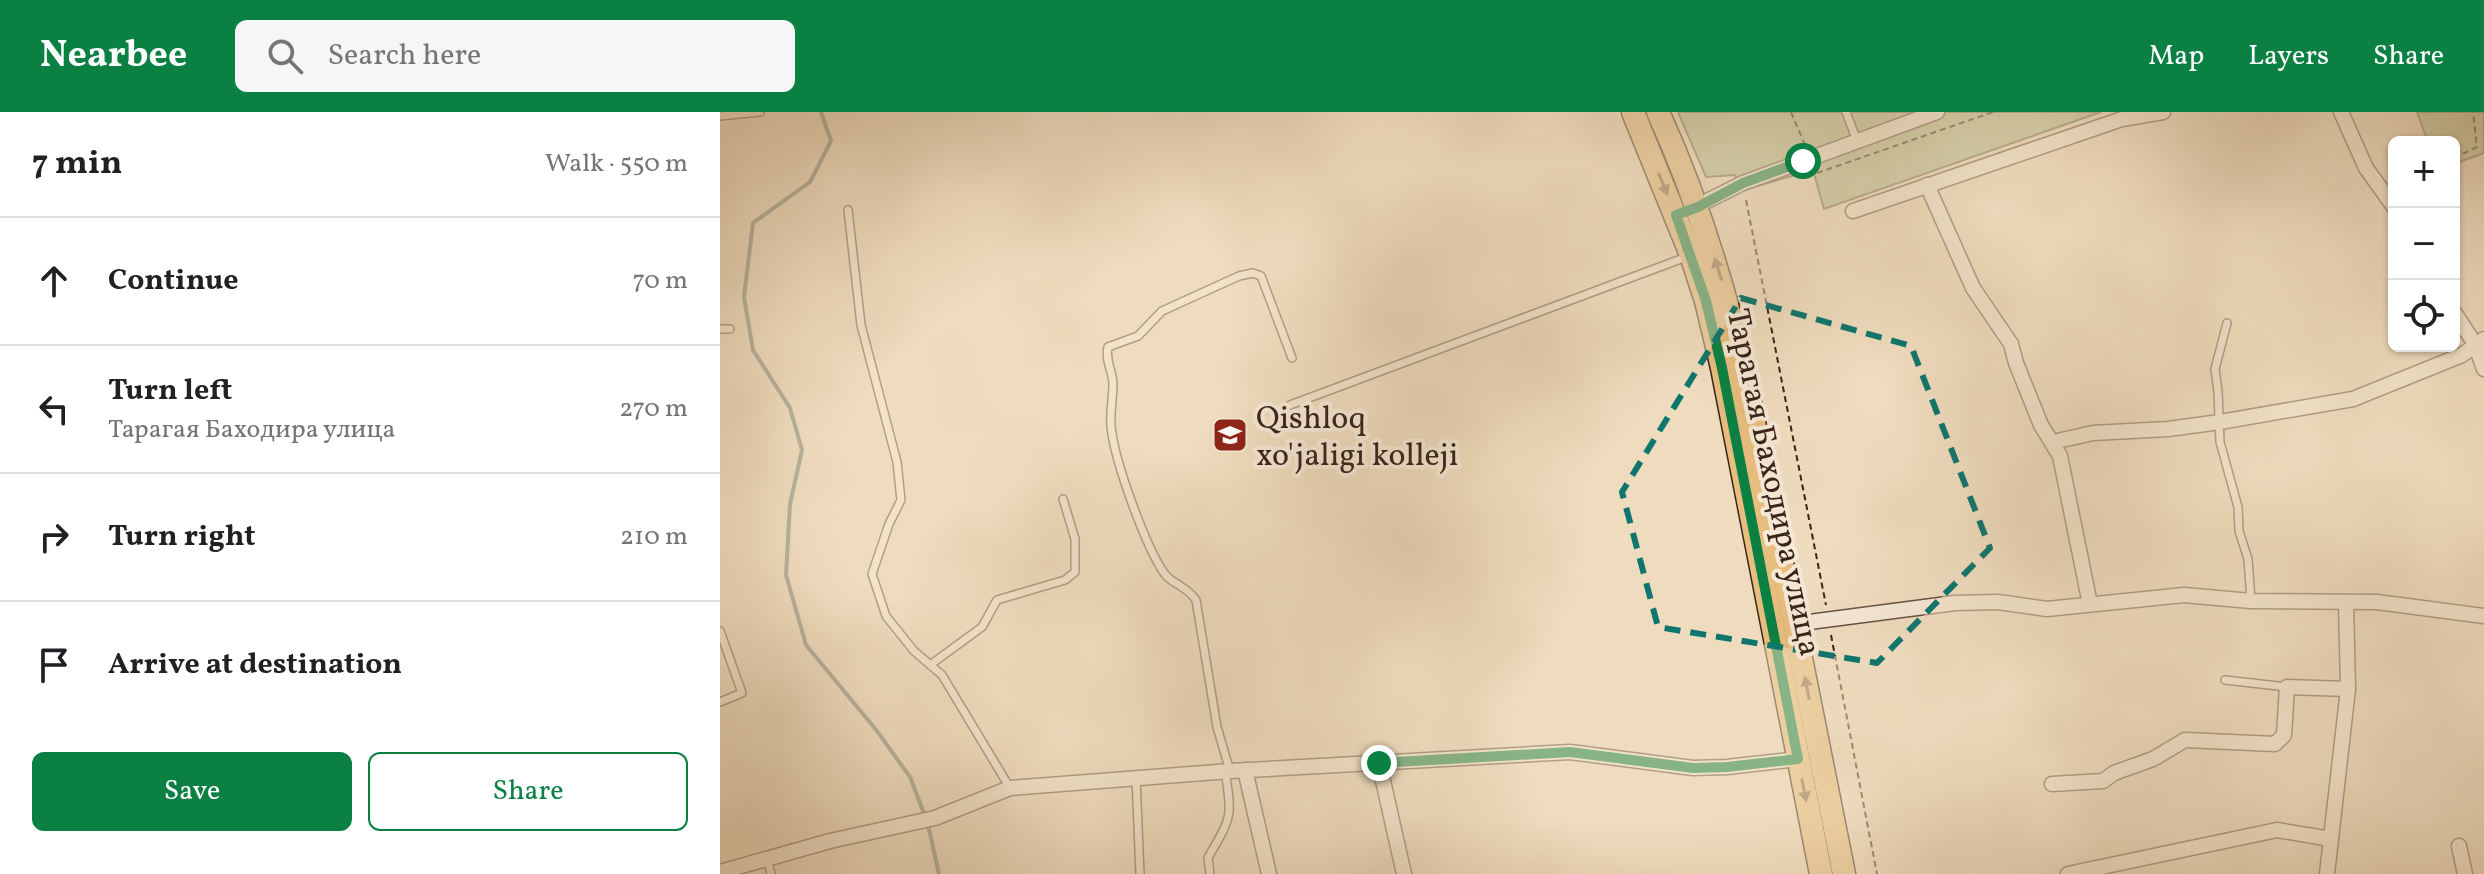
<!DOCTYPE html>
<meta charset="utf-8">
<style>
body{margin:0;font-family:Vollkorn,serif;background:#f6f6f6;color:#202124}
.controls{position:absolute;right:24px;top:24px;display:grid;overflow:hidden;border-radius:12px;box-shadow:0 2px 6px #0004}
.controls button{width:72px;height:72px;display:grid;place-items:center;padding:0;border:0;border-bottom:2px solid #e0e0e0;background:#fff;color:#202124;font:40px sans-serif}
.stop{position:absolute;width:24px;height:24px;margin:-18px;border:6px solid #0b8043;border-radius:50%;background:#fff}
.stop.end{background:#0b8043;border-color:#fff;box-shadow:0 2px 8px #0008}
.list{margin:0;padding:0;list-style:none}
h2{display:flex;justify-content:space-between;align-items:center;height:104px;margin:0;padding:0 32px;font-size:34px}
h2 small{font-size:26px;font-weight:400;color:#757577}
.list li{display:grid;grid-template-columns:52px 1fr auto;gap:24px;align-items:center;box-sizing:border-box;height:128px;padding:0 32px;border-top:2px solid #e0e0e0}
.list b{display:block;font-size:30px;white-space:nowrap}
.list p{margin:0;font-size:26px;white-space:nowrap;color:#757577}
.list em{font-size:26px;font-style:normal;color:#757577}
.actions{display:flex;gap:16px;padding:24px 32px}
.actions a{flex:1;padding:18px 0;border:2px solid #0b8043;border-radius:12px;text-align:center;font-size:28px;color:#0b8043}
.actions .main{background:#0b8043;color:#fff}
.icon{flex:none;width:44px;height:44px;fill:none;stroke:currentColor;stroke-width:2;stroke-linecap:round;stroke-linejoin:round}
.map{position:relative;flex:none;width:1764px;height:762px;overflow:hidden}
header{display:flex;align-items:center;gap:48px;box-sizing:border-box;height:112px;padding:0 40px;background:#0b8043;color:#fff}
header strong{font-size:38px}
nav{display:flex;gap:44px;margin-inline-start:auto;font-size:28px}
.search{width:560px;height:72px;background:#f6f6f6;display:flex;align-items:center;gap:20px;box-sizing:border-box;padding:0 28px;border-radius:12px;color:#757577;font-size:30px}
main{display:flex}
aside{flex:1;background:#fff}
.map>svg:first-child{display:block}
.green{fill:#b8c092;stroke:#787256;stroke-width:2}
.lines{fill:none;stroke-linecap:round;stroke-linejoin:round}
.stream{stroke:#737f73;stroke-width:4}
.service-casing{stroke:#665244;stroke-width:10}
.minor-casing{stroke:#665244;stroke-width:17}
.primary-casing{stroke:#39241b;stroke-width:25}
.path{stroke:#39241b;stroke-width:2;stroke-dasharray:6 4;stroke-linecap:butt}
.service{stroke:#f5e8d5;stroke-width:7}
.minor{stroke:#f5e8d5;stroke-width:14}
.primary{stroke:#e8be7f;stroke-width:22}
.oneway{fill:#886948}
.route{stroke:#0b8043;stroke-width:10}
.marked{fill:none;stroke:#0f766e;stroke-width:6;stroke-dasharray:16 10;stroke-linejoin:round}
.labels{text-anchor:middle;stroke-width:8;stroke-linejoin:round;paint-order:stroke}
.poi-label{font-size:32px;fill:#39241b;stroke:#f5e8d5;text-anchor:start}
.street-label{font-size:32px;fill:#39241b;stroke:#f5e8d5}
</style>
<header>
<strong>Nearbee</strong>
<div class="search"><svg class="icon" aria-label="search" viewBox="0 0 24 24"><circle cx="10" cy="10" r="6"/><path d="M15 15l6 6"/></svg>Search here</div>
<nav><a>Map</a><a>Layers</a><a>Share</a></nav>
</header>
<main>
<aside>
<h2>7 min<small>Walk · 550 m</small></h2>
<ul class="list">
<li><svg class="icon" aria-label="ahead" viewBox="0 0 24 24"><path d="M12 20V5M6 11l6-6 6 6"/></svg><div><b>Continue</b></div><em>70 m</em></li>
<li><svg class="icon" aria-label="left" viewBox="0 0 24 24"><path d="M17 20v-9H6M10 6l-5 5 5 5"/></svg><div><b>Turn left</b><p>Тарагая Баходира улица</p></div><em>270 m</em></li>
<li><svg class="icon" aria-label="right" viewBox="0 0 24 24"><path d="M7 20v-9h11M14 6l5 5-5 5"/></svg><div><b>Turn right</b></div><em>210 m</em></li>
<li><svg class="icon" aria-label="arrive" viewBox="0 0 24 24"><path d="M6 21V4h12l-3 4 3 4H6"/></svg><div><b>Arrive at destination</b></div></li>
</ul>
<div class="actions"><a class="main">Save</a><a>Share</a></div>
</aside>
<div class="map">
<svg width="1764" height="762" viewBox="0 0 1764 762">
<rect width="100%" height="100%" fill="#efdcbe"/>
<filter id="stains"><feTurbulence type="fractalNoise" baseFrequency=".0025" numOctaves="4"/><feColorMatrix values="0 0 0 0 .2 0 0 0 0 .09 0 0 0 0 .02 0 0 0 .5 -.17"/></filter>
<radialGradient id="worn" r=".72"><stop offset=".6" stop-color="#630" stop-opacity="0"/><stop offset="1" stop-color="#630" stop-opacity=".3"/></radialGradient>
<g class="green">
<path d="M958,0H1381L1104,97L1093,58L1020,79L1015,63L986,65Z"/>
<path d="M1697,0H1764V41L1734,52V30H1708Z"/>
</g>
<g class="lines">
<g class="stream">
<path d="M101,0L111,29L90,70L33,111L24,185L33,238L70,296L82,338L70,392L66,463L86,533L157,619L190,665L205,704"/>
<path d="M208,713L219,762"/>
</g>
<defs>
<g id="service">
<path d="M1126,0L1137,29"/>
<path d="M0,4L40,0"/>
<path d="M128,98L141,213L177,350L181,388L169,412L152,462L166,504L194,539L222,563L290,676"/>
<path d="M1507,211L1495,257L1498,280L1500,330L1518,395L1519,419L1528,447L1531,489"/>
<path d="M0,217H10"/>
<path d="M570,293L969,144"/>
<path d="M0,519L22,581L0,590"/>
<path d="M210,553L262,515L277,488L345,468L355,460V427L343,387"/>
<path d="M1505,568L1567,575"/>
<path d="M510,659L497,615L476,488C466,473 451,472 444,461C425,433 394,348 391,314C390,300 393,285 393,271C392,257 385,249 388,235L418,224L442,199L519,164L533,161L541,164L572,246"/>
<path d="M416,666L420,762"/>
<path d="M47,747L51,762"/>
<path d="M490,762L488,746C511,705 513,707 505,659"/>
</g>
<g id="minor">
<path d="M1621,0L1646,56L1674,95"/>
<path d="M1207,73L1253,176L1291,232L1296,251L1321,313L1340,344L1370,492"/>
<path d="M971,97L1023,71L1217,0"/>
<path d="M1133,99L1402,7L1443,0"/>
<path d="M1734,200L1755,232L1764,257"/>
<path d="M1333,330L1373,321L1448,317L1500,310L1633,287L1742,243L1764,227"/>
<path d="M1074,512L1235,491L1278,490L1327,497L1464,483L1531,489L1657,490L1764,504"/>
<path d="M659,651L684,762"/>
<path d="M525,658L549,762"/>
<path d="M1332,672L1383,669L1394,661L1433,647L1465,628L1555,632L1564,623L1567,575L1628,577"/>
<path d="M1739,734L1745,762"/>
<path d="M0,760L110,729L215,706L290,676L510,659L850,640L973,656L1007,655L1078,647"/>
<path d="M1348,762L1557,718L1611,727"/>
<path d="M1607,762L1628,577L1626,490"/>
</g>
<g id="primary">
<path d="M913,0L971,143L986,189L1002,256L1101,762"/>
<path d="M938,0C976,83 1002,167 1023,255L1124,762"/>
</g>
</defs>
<use href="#service" class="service-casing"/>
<use href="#minor" class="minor-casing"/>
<use href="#primary" class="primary-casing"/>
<g class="path">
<path d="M1071,0L1085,33"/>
<path d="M1734,46L1757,35L1753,0"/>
<path d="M1097,61L1273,0"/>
<path d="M1026,88L1106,493"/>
<path d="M1111,523L1157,762"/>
</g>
<use href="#service" class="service"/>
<use href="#minor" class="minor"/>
<use href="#primary" class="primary"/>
</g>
<defs><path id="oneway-solid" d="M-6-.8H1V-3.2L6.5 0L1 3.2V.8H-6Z" transform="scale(2)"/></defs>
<g class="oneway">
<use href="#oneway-solid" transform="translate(943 72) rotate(67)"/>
<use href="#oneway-solid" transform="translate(998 157) rotate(-108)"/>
<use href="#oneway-solid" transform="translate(1087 576) rotate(-101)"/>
<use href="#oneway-solid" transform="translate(1084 678) rotate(79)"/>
</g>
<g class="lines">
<path class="route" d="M659,651L850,640L973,656L1007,655L1078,647L1002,256L986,189L956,103L978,95L1023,71L1083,49"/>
</g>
<path d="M0 0H1764V762H0ZM1021,186L1191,234L1270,436L1157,551L938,515L902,380Z" fill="#efdcbe" fill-opacity=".55" fill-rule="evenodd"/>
<path class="marked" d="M1021,186L1191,234L1270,436L1157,551L938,515L902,380Z"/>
<defs>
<symbol id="university-square" viewBox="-11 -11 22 22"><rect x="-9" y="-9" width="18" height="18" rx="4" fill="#8f2418" stroke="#f5e8d5"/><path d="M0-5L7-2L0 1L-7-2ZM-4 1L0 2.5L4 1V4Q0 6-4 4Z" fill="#fff"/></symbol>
</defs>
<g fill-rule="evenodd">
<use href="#university-square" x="490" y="303" width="40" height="40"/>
</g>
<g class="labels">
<g class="poi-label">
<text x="536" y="316">Qishloq<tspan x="536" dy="37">xo'jaligi kolleji</tspan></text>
</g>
<g class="street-label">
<text transform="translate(1055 370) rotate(78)" y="11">Тарагая Баходира улица</text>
</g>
</g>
<rect width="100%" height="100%" filter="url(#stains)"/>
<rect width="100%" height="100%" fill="url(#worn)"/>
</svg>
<div class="controls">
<button>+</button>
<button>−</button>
<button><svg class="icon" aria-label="locate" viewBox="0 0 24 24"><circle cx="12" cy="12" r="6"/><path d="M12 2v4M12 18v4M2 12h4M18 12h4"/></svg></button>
</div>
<div class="stop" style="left:1083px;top:49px"></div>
<div class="stop end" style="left:659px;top:651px"></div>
</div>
</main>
